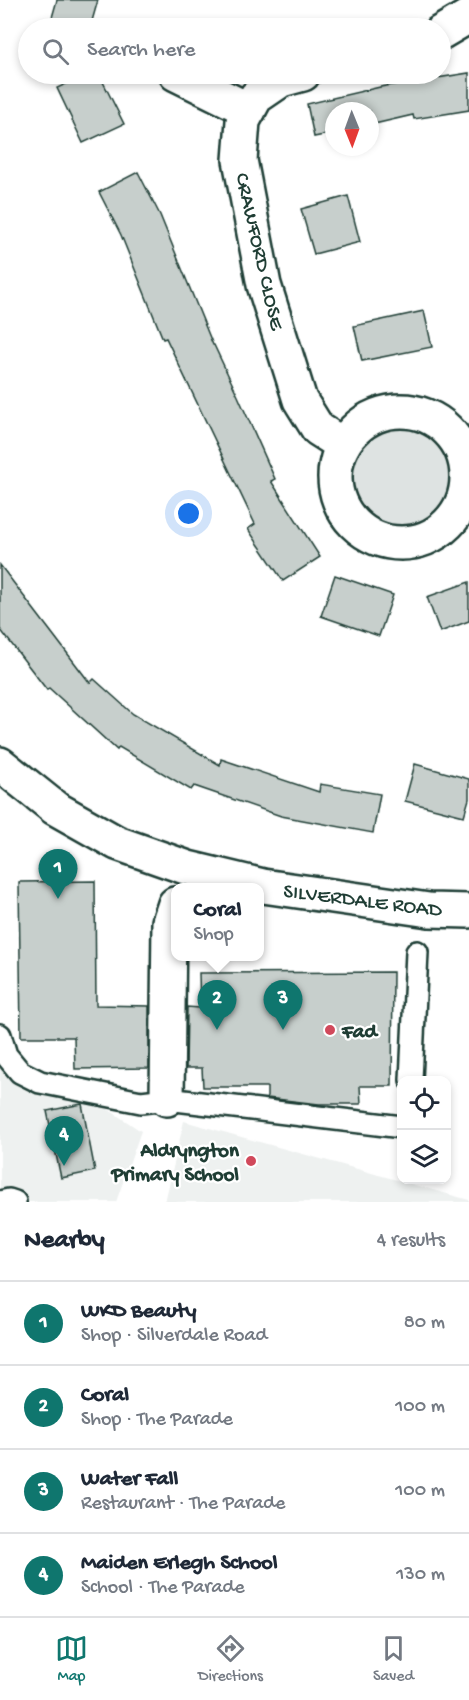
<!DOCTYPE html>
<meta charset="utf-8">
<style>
body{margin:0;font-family:"Gochi Hand",sans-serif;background:#f2f2f3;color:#1f2937}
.controls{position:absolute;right:18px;bottom:18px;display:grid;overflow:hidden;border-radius:12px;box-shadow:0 3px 9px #0003}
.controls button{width:54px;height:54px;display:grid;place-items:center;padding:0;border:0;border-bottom:2px solid #e0e1e3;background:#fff;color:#1f2937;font:30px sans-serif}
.compass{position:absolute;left:325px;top:102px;width:54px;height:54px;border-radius:50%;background:#fff;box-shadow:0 3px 9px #0003;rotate:179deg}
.you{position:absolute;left:189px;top:514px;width:21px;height:21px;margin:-15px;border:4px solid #fff;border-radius:50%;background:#1a73e8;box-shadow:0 0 0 9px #1a73e833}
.badge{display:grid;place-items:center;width:39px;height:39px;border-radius:50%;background:#0f766e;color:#fff;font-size:20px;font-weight:700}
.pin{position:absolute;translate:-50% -50px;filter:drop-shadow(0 2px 3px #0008)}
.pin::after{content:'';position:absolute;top:32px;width:21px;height:18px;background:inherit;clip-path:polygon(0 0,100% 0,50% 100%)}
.popup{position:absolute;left:171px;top:883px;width:93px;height:78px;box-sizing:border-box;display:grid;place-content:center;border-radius:12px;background:#fff;filter:drop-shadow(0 2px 4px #0005);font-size:20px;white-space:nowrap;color:#747a83}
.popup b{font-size:22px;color:#1f2937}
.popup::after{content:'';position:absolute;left:50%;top:100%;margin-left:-12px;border:12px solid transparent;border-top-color:#fff}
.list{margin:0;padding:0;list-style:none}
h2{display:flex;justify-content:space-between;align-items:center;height:78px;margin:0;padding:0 24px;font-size:26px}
h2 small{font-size:20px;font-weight:400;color:#747a83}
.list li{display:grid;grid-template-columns:39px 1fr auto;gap:18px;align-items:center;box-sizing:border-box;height:84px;padding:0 24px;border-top:2px solid #e0e1e3}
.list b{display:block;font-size:22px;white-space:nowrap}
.list p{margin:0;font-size:20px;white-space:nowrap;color:#747a83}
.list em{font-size:20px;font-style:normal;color:#747a83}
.icon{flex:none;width:33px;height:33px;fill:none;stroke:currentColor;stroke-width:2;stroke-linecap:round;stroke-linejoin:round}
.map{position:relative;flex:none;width:469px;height:1202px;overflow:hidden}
.search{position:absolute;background:#fff;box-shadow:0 3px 9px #0003;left:18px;right:18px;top:18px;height:66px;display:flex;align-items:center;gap:15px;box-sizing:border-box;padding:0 21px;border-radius:33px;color:#747a83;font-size:22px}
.sheet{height:414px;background:#fff}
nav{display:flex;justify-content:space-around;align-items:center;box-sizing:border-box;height:84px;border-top:2px solid #e0e1e3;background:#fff;font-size:16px;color:#747a83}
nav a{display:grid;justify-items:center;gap:3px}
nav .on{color:#0f766e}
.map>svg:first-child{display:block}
.built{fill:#eef1f0}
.green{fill:#dee3e2;stroke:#7e908b;stroke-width:1.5}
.building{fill:#c7cfcc;stroke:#1f3d34;stroke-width:1.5}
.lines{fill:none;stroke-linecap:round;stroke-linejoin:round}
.service-casing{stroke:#1f3d34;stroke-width:26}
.minor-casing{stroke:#1f3d34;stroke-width:38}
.service{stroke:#fff;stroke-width:21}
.minor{stroke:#fff;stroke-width:33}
.poi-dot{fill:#d1495b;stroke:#fff;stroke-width:2}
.labels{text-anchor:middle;stroke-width:4.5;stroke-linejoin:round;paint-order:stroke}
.street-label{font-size:21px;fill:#1f3d34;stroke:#fff}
.poi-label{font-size:21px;font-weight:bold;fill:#1f3d34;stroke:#fff;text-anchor:start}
</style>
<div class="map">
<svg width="469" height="1202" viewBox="0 0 469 1202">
<rect width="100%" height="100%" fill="#fff"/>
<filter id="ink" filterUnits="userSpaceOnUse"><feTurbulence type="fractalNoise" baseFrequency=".0167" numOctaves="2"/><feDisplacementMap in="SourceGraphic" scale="12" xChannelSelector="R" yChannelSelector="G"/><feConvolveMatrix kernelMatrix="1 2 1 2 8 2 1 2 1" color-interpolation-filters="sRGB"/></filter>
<g filter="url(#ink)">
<g class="built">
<path d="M0,1063L11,1079L94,1100L141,1131L116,1202H0Z"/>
<path d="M184,1121L469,1200V1202H165Z"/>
</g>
<circle class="green" cx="399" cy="477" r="58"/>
<g class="building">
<path d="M57,0H98L90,28H49Z"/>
<path d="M469,73V110L414,119L413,115L370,125V111H334V133L314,137L307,104L380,87Z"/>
<path d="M88,74H99L124,124L83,143L57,88Z"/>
<path d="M138,172L160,215L213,345H214L238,396L275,479L271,481L320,557L283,581L248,529L255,524L166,338L163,339L121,235L99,192Z"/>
<path d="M348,196L360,242L314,254L301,209Z"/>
<path d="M424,311L432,347L362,361L354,326Z"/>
<path d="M0,565L90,683L94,679L133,714L220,765L221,759L319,792L320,784L380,794L373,833L281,816L194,786L191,790L119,747L117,750L49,688L47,690L0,629Z"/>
<path d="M335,575L393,595L379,636L321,616Z"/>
<path d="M469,582V621L440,632L427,597Z"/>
<path d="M415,764L469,779V799L464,816L405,801Z"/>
<path d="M95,881L96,1005L149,1006V1068L75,1069L74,1037H21L19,882Z"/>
<path d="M393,972L392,1086H360L361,1104H319L267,1098V1087H203L202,1068H186L187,1007L200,1008L199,973Z"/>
<path d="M82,1104L95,1171L61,1178L47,1111Z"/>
</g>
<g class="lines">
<defs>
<g id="service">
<path d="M0,1035L6,1055L20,1072L40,1082L141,1102L167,1099L402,1127"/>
<path d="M411,1080L417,952"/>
<path d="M0,1202L9,1200L15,1202"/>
</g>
<g id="minor">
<path d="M440,33L469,16"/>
<path d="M176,74L249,110"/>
<path d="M303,74L281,80L256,97L243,121L240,160L264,285L300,400L318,429L343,445"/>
<circle cx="401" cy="477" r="66"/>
<path d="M0,764L55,808L117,843L188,868L263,886L429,910L469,911"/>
<path d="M167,1099L169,922L175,904"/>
</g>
</defs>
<use href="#service" class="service-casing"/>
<use href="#minor" class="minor-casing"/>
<use href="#service" class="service"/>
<use href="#minor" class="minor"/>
</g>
</g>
<g class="poi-dot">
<circle cx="330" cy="1030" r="6"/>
<circle cx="251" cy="1161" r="6"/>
</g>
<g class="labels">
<g class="street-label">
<text transform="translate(261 251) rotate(77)" y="7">CRAWFORD CLOSE</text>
<text transform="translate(363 899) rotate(7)" y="7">SILVERDALE ROAD</text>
</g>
<g class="poi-label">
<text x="342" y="1037">Fad</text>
<text x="239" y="1156" text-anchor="end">Aldryngton<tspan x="239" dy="24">Primary School</tspan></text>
</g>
</g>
</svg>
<div class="controls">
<button><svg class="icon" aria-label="locate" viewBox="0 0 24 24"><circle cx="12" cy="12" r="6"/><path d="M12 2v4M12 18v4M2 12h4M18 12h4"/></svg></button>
<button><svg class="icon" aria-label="layers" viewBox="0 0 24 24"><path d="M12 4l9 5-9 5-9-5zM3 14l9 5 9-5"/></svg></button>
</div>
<svg class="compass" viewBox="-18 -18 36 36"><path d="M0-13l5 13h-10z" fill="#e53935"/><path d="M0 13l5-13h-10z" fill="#747a83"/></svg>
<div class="you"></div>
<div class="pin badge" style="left:58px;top:899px">1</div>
<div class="pin badge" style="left:217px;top:1030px">2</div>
<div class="popup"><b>Coral</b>Shop</div>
<div class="pin badge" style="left:283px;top:1030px">3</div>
<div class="pin badge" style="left:64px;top:1166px">4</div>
<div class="search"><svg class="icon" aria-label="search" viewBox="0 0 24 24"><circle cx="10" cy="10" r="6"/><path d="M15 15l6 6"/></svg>Search here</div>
</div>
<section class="sheet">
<h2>Nearby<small>4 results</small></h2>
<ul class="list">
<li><span class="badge">1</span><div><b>WKD Beauty</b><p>Shop · Silverdale Road</p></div><em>80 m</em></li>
<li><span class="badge">2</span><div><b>Coral</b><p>Shop · The Parade</p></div><em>100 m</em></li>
<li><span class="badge">3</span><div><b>Water Fall</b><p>Restaurant · The Parade</p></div><em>100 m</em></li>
<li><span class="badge">4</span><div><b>Maiden Erlegh School</b><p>School · The Parade</p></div><em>130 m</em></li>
</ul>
</section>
<nav>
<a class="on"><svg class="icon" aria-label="map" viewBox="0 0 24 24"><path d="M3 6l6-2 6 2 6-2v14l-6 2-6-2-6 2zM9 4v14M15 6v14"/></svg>Map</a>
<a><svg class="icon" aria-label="directions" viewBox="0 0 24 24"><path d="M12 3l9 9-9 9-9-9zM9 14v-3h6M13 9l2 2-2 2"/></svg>Directions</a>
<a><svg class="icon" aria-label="saved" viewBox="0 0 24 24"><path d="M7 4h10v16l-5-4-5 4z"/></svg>Saved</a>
</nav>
